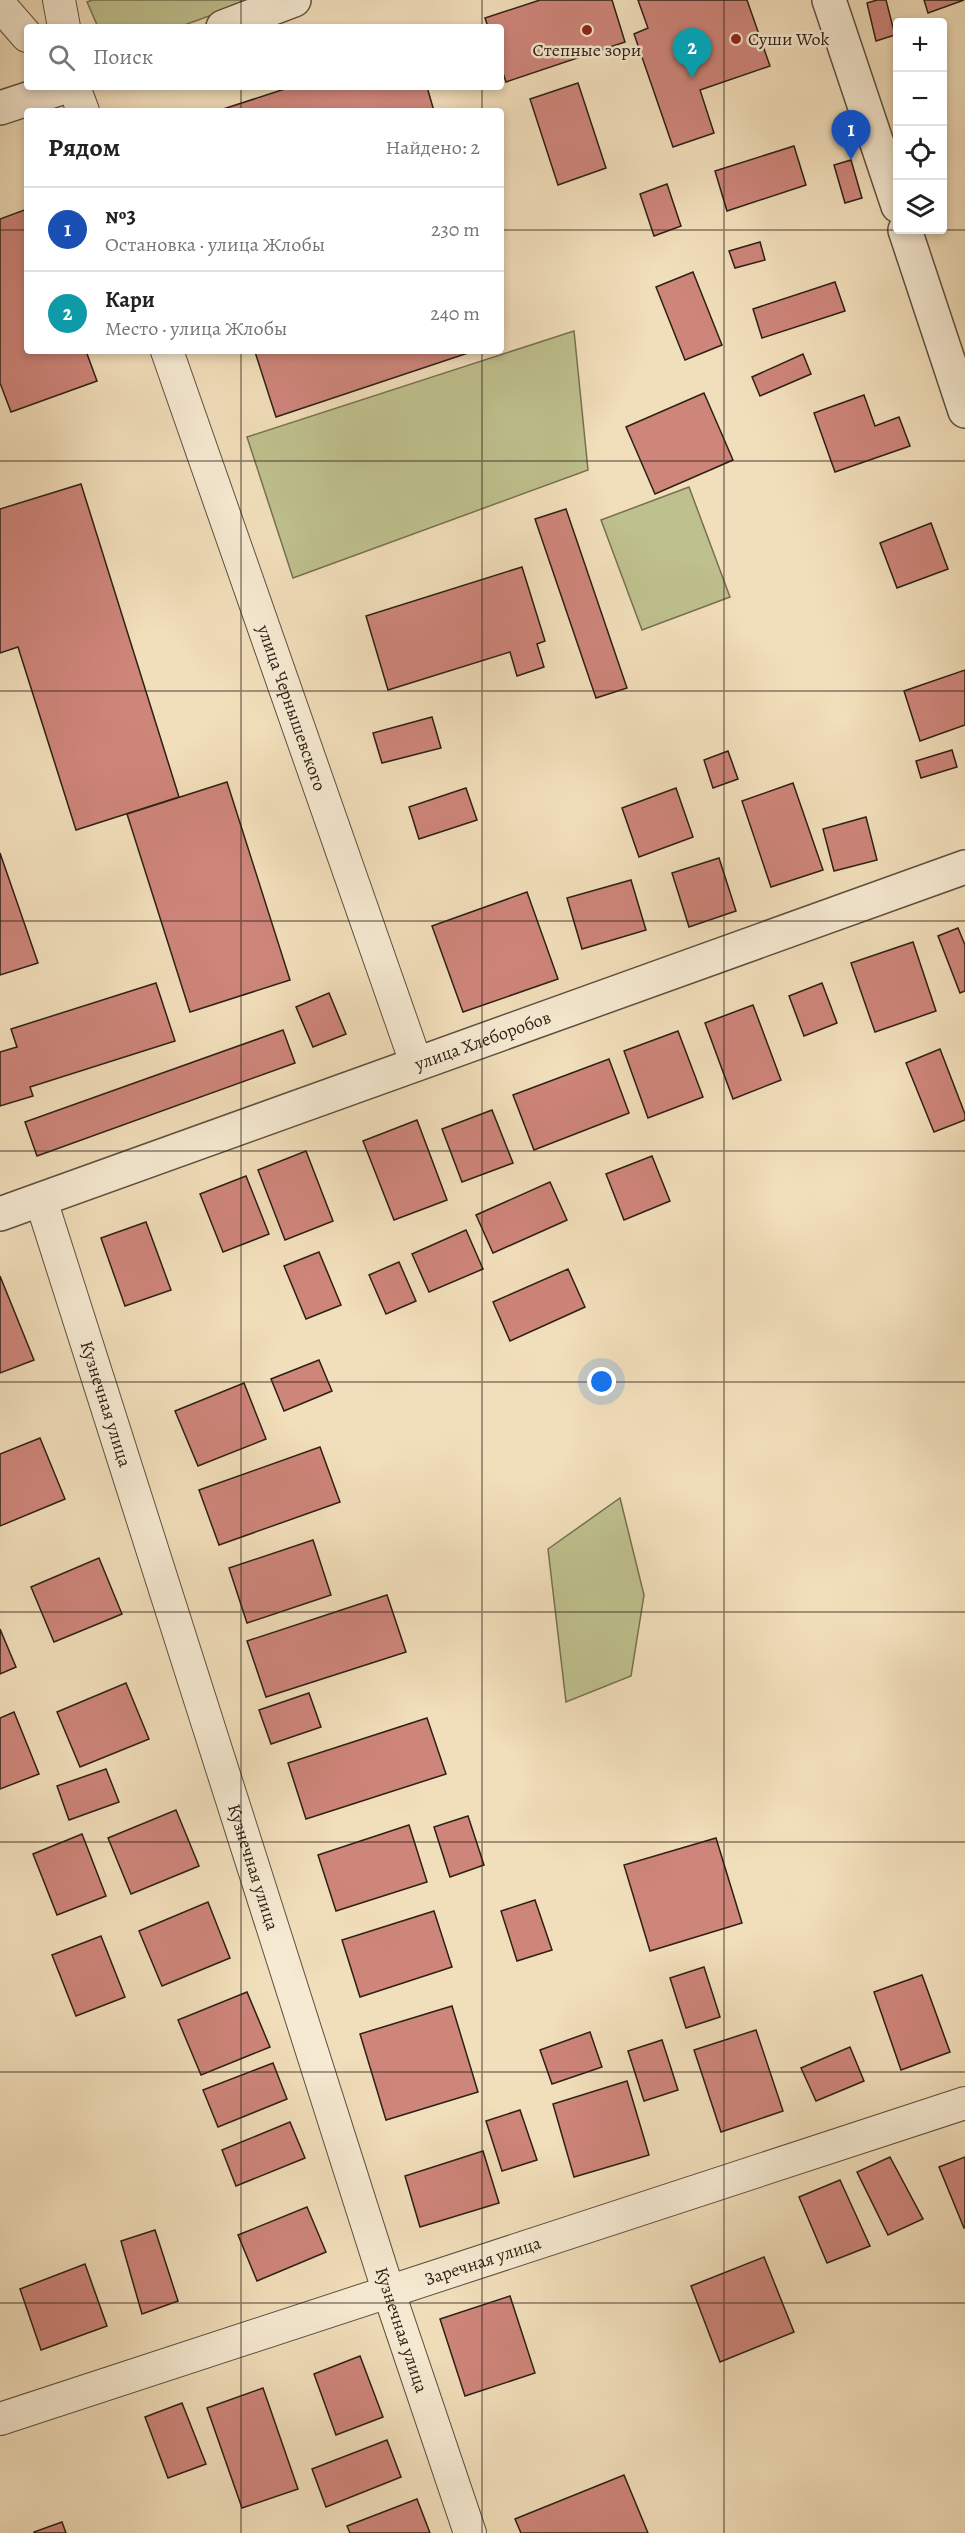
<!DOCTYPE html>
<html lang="ru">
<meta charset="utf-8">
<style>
body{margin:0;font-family:Alegreya,serif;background:#f2f2f2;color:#222}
.controls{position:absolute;right:18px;top:18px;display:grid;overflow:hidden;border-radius:6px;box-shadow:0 3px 9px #0003}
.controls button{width:54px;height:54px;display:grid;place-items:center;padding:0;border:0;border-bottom:2px solid #e0e0e0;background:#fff;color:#222;font:30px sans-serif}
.you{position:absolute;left:602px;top:1382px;width:21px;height:21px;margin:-15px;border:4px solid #fff;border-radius:50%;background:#1a73e8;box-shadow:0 0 0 9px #1a73e833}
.badge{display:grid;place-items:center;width:39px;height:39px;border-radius:50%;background:#2563eb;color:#fff;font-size:20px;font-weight:700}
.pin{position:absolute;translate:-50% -50px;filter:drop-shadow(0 2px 3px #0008)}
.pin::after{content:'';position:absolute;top:32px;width:21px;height:18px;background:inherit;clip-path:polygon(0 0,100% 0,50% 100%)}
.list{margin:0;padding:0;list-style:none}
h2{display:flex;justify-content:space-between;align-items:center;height:78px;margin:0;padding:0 24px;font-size:26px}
h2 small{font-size:20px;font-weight:400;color:#767676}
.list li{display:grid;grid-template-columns:39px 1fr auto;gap:18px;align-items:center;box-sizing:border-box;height:84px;padding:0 24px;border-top:2px solid #e0e0e0}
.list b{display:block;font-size:22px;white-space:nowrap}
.list p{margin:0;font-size:20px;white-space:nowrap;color:#767676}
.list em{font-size:20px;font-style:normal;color:#767676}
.icon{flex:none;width:33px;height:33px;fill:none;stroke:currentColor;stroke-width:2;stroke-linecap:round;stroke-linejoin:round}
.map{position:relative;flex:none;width:965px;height:2533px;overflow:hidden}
.search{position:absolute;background:#fff;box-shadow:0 3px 9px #0003;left:24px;top:24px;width:480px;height:66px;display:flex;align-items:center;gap:15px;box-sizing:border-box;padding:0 21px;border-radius:6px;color:#767676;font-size:22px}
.panel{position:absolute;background:#fff;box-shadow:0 3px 9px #0003;left:24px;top:108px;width:480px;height:246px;border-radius:6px}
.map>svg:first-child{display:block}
.green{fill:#bec08d;stroke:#767052;stroke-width:1.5}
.building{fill:#ce857a;stroke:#2d2016;stroke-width:1.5}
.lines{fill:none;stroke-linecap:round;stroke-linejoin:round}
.minor-casing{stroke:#5e503f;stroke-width:34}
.tertiary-casing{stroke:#5e503f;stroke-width:36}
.minor{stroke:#f6ead2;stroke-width:32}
.tertiary{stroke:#f6ead2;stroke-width:33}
.grid{fill:none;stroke:#2d2016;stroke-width:1.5;stroke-opacity:0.55}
.poi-dot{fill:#8f2418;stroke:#f6ead2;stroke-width:2}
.labels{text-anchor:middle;stroke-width:5;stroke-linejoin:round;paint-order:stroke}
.poi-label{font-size:18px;fill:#2d2016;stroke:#f6ead2;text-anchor:start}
.street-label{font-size:18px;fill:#2d2016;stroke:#f6ead2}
</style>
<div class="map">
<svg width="965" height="2533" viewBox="0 0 965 2533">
<rect width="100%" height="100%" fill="#f1deba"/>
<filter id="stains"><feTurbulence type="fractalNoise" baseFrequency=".00333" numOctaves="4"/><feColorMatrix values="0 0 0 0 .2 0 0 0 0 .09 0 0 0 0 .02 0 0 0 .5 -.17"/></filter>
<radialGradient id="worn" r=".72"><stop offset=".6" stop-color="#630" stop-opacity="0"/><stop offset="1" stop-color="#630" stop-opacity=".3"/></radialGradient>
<g class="green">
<path d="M92,0H253L179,27H98L87,2Z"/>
<path d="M574,331L588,470L293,578L247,437Z"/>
<path d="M689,487L730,597L642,630L601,520Z"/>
<path d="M620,1498L644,1595L631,1676L566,1702L548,1549Z"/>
</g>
<g class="building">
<path d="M540,0H612L625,42L506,82L501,67V27H488L485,18Z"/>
<path d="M638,0H747L770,66L700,90L714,133L673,147L634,34L648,28Z"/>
<path d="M877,0H886L895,35L876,41L867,3Z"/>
<path d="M924,0H964L928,13Z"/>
<path d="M578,83L606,168L558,185L530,99Z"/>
<path d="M291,87H427L434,111H217Z"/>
<path d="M794,146L806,185L727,211L715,171Z"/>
<path d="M851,160L862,198L845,203L834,165Z"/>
<path d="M667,184L681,226L654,236L640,194Z"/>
<path d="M27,209V351H86L97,381L11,412L0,383V219Z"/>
<path d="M760,242L765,260L735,268L729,251Z"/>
<path d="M693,272L722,345L685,360L656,287Z"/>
<path d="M835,282L845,311L762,338L753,309Z"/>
<path d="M257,351H474L276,417L255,352Z"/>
<path d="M803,354L811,374L760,396L752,377Z"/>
<path d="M704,393L733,460L655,494L626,427Z"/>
<path d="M864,395L875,426L899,417L910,446L835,472L814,413Z"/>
<path d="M81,484L179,797L76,830L18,647L0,653V509Z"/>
<path d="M566,509L627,688L596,698L535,519Z"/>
<path d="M931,523L948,569L897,588L880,543Z"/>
<path d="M522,567L545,641L537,644L544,667L517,676L510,652L388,690L366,616Z"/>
<path d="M965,670V725L920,741L904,691Z"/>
<path d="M432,717L441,748L382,763L373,733Z"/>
<path d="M952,750L957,767L921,778L916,761Z"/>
<path d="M728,751L738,779L713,788L704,760Z"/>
<path d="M227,782L290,980L190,1012L127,814Z"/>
<path d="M793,783L823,870L771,887L742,801Z"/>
<path d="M466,788L477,820L419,839L409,807Z"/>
<path d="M676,788L693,837L639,857L622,808Z"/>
<path d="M866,817L877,860L834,871L823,829Z"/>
<path d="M0,853L38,963L0,975Z"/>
<path d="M719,858L736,911L689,927L672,873Z"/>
<path d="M631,880L646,930L582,949L567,898Z"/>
<path d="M527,892L558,979L463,1012L432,926Z"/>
<path d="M958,928L965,945V991L960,993L938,936Z"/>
<path d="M913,942L936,1011L875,1032L851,963Z"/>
<path d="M156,983L175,1041L30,1087L33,1096L0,1106V1052L17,1047L11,1029Z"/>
<path d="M822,983L837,1023L804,1036L789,996Z"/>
<path d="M329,993L346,1034L313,1047L296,1007Z"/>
<path d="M753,1005L781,1080L733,1099L705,1023Z"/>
<path d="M283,1030L295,1063L37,1156L25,1122Z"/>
<path d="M678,1031L703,1097L648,1118L624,1051Z"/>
<path d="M940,1049L965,1114V1120L934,1132L906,1063Z"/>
<path d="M609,1059L629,1113L534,1150L513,1095Z"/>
<path d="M492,1110L513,1163L462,1182L442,1129Z"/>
<path d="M417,1120L447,1200L394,1220L363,1141Z"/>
<path d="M306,1151L333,1221L285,1240L258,1170Z"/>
<path d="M652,1156L670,1201L624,1220L606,1174Z"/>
<path d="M246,1176L269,1234L223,1252L200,1194Z"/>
<path d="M550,1182L567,1220L493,1253L476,1215Z"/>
<path d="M146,1222L171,1290L125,1306L101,1238Z"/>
<path d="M466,1230L483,1269L429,1292L412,1254Z"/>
<path d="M319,1252L341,1305L306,1319L284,1266Z"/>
<path d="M399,1262L416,1301L386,1314L369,1275Z"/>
<path d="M568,1269L585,1307L510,1341L493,1302Z"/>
<path d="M0,1276L34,1360L0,1373Z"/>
<path d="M319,1360L332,1391L284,1411L271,1379Z"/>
<path d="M244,1383L266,1439L198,1466L175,1411Z"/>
<path d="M40,1438L65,1499L0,1526V1454Z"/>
<path d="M320,1447L340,1502L219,1545L199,1490Z"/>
<path d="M313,1540L331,1595L247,1623L229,1568Z"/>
<path d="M99,1558L122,1614L54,1642L31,1587Z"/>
<path d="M387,1595L406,1652L266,1697L247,1641Z"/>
<path d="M0,1629L16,1667L0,1674Z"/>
<path d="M126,1683L149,1739L80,1767L57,1712Z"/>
<path d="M309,1693L321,1727L271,1744L259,1710Z"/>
<path d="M14,1712L39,1774L0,1789V1718Z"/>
<path d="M427,1718L446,1774L306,1819L288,1763Z"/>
<path d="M106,1769L119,1802L69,1820L57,1786Z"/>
<path d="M176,1810L199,1866L131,1894L108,1838Z"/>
<path d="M468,1816L484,1865L450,1877L434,1827Z"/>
<path d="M409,1825L427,1882L336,1911L318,1855Z"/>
<path d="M82,1834L106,1896L57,1915L33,1854Z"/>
<path d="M716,1838L742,1923L650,1951L624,1865Z"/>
<path d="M535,1900L552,1950L517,1961L501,1911Z"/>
<path d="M208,1902L230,1958L162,1986L139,1931Z"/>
<path d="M434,1911L452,1967L360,1997L342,1940Z"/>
<path d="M101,1936L125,1997L76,2016L52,1955Z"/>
<path d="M704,1967L720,2017L686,2028L670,1978Z"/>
<path d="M922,1975L950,2052L901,2070L874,1992Z"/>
<path d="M247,1992L270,2047L201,2075L178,2020Z"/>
<path d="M452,2006L478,2092L386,2120L360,2034Z"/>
<path d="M756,2030L783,2111L721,2132L694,2050Z"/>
<path d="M590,2032L602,2067L552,2084L540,2050Z"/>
<path d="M662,2040L678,2090L644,2101L628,2051Z"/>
<path d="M850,2047L864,2081L816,2101L801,2068Z"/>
<path d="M273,2063L287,2099L218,2127L203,2090Z"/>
<path d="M627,2081L649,2155L574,2177L553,2104Z"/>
<path d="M520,2110L537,2160L502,2171L486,2121Z"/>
<path d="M290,2122L305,2158L236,2186L222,2150Z"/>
<path d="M483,2151L499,2203L420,2227L405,2176Z"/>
<path d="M890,2157L923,2219L888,2235L857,2172Z"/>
<path d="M965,2157V2228H964L939,2167Z"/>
<path d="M840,2180L870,2246L827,2263L799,2197Z"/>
<path d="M307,2207L326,2252L257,2281L238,2235Z"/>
<path d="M155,2230L178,2301L142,2314L121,2241Z"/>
<path d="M764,2257L794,2332L720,2362L691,2286Z"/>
<path d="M85,2264L107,2326L41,2350L20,2289Z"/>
<path d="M510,2296L535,2373L465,2396L440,2319Z"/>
<path d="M360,2356L383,2417L336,2435L314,2374Z"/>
<path d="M263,2388L298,2489L242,2508L207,2408Z"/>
<path d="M182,2403L206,2464L168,2478L145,2417Z"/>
<path d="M387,2440L401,2477L326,2507L312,2469Z"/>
<path d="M624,2475L648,2533H521L515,2519Z"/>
<path d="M417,2499L430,2533H350L347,2526Z"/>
<path d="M62,2522L66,2533H34V2532Z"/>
</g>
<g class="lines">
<defs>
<g id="minor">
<path d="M59,0L64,27"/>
<path d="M0,5L27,36"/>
<path d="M74,87L83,111"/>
<path id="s1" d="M167,351L416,1063"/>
<path id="s2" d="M41,1200L388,2290L470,2533"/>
<path id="s3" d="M0,2419L965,2103"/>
</g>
<g id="tertiary">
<path d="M829,0L898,206"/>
<path d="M223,27L294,0"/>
<path d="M0,108L64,87"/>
<path d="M905,230L965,411"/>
<path id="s4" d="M0,1214L965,867"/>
</g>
</defs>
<use href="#minor" class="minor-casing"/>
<use href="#tertiary" class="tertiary-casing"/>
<use href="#minor" class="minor"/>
<use href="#tertiary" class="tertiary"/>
</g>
<path class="grid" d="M241,0V27M482,0V27M724,0V2533M241,87V111M482,87V111M0,230H27M501,230H965M241,351V2533M482,351V2533M0,461H965M0,691H965M0,921H965M0,1151H965M0,1382H965M0,1612H965M0,1842H965M0,2072H965M0,2303H965"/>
<g class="poi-dot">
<circle cx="587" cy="30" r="6"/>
<circle cx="736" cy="39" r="6"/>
</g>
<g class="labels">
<g class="poi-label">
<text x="748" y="45">Суши Wok</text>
<text x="587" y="56" text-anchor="middle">Степные зори</text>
</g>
<g class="street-label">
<text dy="6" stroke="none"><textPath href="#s1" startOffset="378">улица Чернышевского</textPath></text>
<text dy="6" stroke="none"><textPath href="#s4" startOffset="513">улица Хлеборобов</textPath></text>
<text dy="6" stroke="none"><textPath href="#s2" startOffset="214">Кузнечная улица</textPath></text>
<text dy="6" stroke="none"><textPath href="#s2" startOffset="700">Кузнечная улица</textPath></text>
<text dy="6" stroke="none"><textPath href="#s3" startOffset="508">Заречная улица</textPath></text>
<text dy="6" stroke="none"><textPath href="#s2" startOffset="1186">Кузнечная улица</textPath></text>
</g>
</g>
<rect width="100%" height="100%" filter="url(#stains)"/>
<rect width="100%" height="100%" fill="url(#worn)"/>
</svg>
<div class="controls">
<button>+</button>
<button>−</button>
<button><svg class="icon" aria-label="locate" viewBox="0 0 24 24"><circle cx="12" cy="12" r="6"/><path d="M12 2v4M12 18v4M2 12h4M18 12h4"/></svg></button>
<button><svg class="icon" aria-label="layers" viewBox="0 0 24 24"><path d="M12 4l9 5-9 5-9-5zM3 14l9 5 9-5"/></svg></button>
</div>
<div class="you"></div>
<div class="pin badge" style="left:851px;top:160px;background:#1a4fb4">1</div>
<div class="pin badge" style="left:692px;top:78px;background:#0f9aa8">2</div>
<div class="search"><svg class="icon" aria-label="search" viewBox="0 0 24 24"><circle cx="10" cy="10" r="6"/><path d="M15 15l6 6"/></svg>Поиск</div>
<section class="panel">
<h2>Рядом<small>Найдено: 2</small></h2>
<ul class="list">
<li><span class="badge" style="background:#1a4fb4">1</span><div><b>№3</b><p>Остановка · улица Жлобы</p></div><em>230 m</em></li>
<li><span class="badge" style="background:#0f9aa8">2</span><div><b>Кари</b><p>Место · улица Жлобы</p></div><em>240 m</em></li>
</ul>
</section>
</div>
